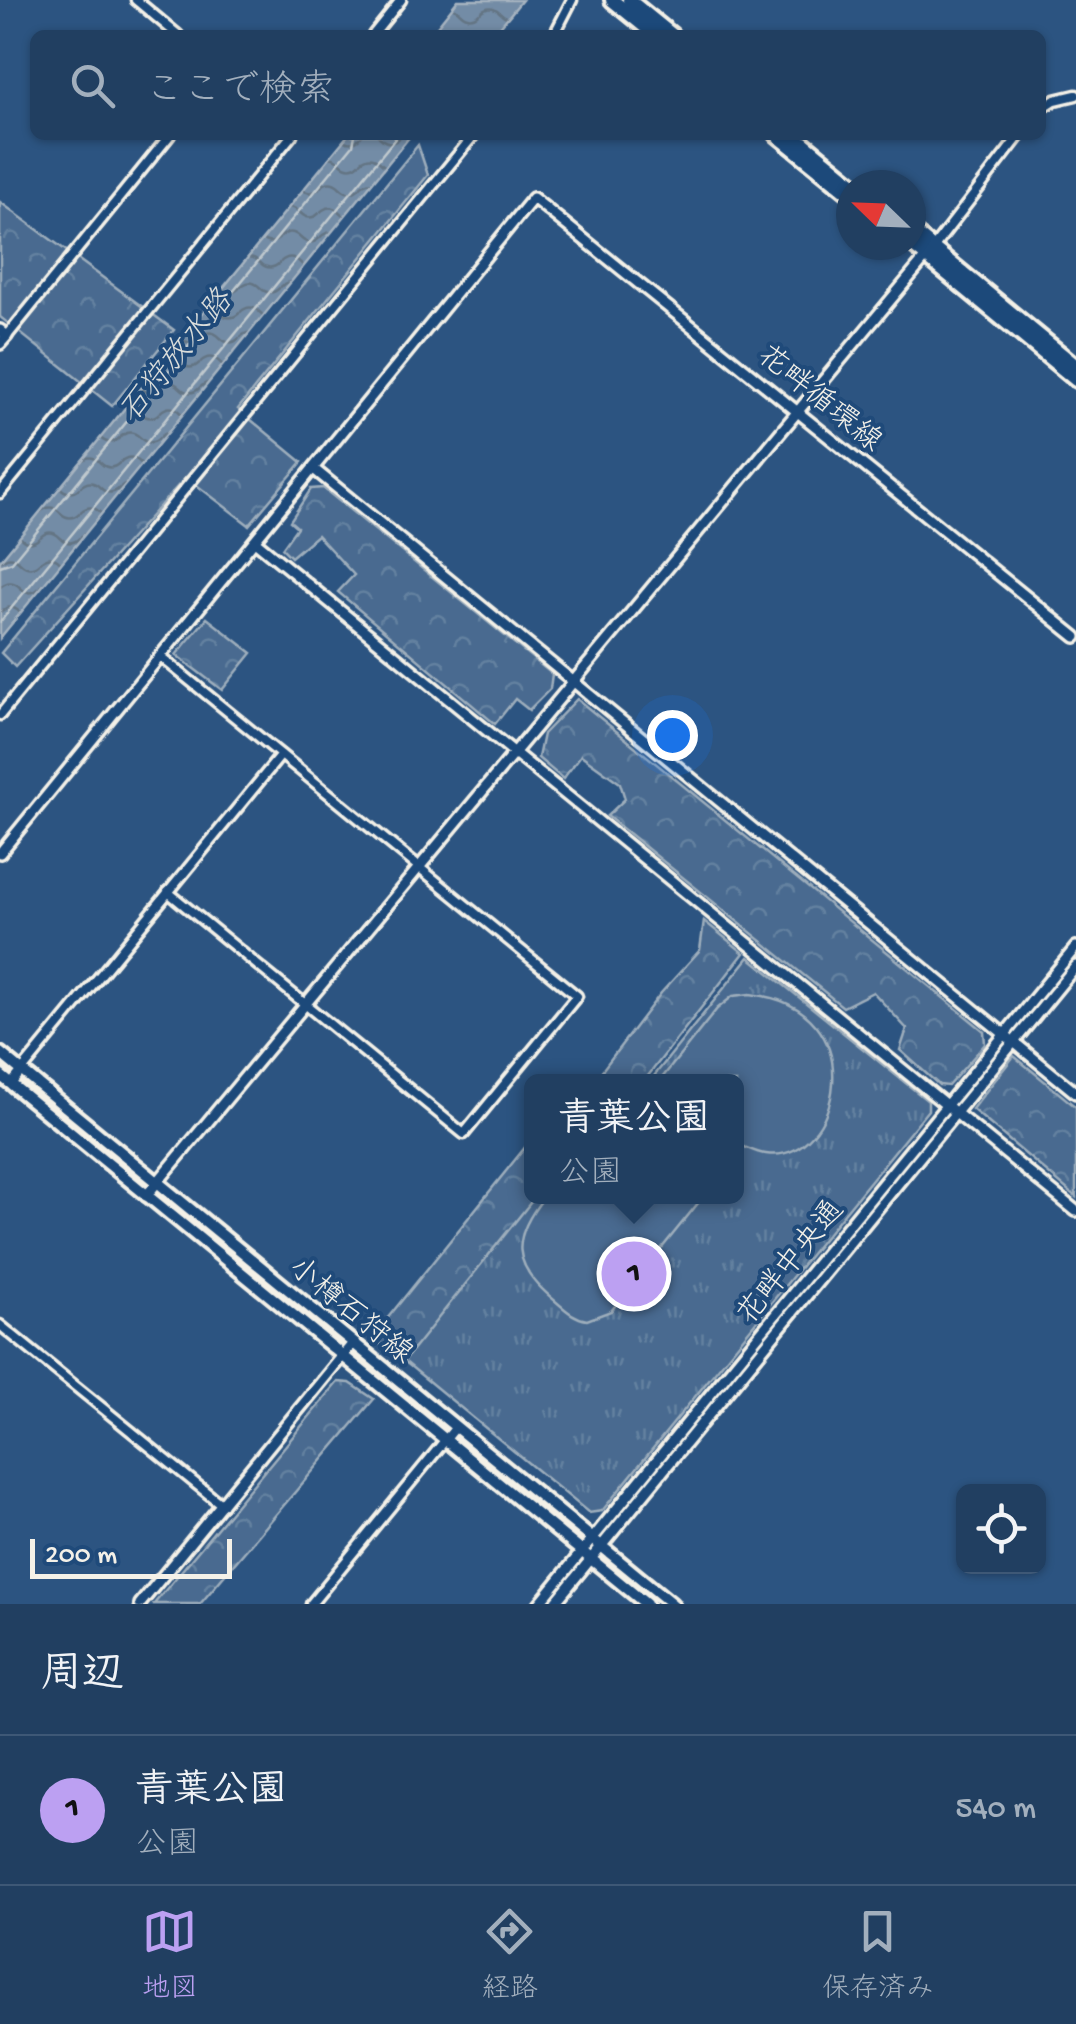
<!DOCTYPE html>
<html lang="ja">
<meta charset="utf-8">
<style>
body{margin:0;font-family:"Gochi Hand","Klee One",sans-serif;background:#294667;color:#f1f3f6}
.controls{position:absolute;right:30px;bottom:30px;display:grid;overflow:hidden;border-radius:15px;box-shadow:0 2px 8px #0004}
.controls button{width:90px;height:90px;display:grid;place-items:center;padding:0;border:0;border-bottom:2px solid #3e5876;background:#213f61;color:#f1f3f6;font:50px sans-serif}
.compass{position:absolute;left:836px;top:170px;width:90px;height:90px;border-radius:50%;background:#213f61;box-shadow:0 2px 8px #0004;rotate:293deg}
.scale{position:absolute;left:30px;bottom:25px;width:202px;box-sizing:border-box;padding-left:10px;border:5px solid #f4f1e8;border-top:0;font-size:28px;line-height:35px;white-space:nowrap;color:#f4f1e8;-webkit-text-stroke:8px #1f4a7a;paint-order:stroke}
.you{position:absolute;left:672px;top:735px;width:35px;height:35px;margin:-25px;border:8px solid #fff;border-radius:50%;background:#1a73e8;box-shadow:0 0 0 15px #1a73e833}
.badge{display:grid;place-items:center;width:65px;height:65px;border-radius:50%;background:#bca0f2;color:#111;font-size:32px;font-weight:700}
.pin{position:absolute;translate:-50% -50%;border:5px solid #fff;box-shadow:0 2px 10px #0006}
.popup{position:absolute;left:524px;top:1074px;width:220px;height:130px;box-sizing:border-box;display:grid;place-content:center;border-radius:15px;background:#213f61;filter:drop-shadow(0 2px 8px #0005);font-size:32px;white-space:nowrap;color:#a2afbd}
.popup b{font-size:38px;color:#f1f3f6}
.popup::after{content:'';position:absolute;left:50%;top:100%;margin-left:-20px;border:20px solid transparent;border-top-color:#213f61}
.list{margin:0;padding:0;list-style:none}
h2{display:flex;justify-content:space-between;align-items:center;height:130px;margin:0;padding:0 40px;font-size:42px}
h2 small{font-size:32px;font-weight:400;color:#a2afbd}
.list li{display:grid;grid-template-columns:65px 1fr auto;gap:30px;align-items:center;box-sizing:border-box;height:150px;padding:0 40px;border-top:2px solid #3e5876}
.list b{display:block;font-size:38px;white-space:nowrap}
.list p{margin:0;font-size:32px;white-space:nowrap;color:#a2afbd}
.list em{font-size:32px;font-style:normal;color:#a2afbd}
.icon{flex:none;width:55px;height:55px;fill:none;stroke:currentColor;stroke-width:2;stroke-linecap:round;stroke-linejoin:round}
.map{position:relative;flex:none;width:1076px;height:1604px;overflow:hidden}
.search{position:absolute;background:#213f61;box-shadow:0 2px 8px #0004;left:30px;right:30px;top:30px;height:110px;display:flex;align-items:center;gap:25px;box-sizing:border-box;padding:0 35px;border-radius:15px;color:#a2afbd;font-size:38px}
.sheet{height:280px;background:#213f61}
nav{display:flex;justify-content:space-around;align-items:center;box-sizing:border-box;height:140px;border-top:2px solid #3e5876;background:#213f61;font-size:28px;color:#a2afbd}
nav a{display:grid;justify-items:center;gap:5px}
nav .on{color:#bca0f2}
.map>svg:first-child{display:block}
.forest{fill:url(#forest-crowns);stroke:#9eaebc;stroke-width:2.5}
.park{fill:url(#park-tufts);stroke:#9eaebc;stroke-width:2.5}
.garden{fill:#496b90;stroke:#9eaebc;stroke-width:2.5}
.water{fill:url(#water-waves);stroke:#a7b4c0;stroke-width:2.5}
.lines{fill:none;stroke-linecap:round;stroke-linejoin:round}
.shore{stroke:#c0c9ce;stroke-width:2.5}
.minor-casing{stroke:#f4f1e8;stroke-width:15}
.tertiary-casing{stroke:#f4f1e8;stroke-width:16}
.secondary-casing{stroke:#f4f1e8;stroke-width:18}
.trunk-casing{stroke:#f4f1e8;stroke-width:20}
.minor{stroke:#1f4a7a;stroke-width:8}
.tertiary{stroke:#1f4a7a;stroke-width:9}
.secondary{stroke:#1f4a7a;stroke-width:10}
.trunk{stroke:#1f4a7a;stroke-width:12}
.labels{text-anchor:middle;stroke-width:8;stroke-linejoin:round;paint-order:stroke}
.street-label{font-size:30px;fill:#f4f1e8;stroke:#1f4a7a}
.water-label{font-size:32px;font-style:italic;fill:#dadddb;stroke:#1f4a7a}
</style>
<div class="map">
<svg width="1076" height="1604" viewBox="0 0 1076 1604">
<defs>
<pattern id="forest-crowns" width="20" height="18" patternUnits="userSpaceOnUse" patternTransform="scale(2.5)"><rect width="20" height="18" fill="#496b90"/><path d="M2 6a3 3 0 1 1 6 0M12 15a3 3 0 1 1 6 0" fill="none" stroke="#6481a0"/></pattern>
<pattern id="park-tufts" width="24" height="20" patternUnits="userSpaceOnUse" patternTransform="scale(2.5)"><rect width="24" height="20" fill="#496b90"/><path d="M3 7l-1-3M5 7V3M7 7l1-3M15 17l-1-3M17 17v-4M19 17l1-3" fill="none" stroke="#6481a0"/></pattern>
<pattern id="water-waves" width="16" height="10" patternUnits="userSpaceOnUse" patternTransform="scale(2.5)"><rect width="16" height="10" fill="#738ca6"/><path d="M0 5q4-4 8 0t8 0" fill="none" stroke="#647484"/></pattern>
</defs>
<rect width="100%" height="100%" fill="#2c5481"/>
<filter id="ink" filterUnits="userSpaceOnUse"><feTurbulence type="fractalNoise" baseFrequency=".01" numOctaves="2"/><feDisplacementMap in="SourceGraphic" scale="20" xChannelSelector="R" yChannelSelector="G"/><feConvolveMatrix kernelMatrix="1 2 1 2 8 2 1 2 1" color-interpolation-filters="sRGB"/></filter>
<g filter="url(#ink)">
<g class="forest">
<path d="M418,145L428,175L238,409L302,462L249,525L186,477L15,667L1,653Z"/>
<path d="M0,202L174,330L112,406L0,317Z"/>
<path d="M323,488L552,674L550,689L529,710L515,699L495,724L338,592L354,575L317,535L291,557L282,548L297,527L290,521L311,489Z"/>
<path d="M207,618L252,653L222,690L176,655Z"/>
<path d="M577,699L984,1031L985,1044L948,1086L939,1085L900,1050L907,1029L873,992L843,1007L607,816L625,799L620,783L581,755L563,779L538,758L543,734Z"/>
<path d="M704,921L744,953L644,1081H594L661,993L700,950Z"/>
<path d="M1014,1056L1076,1107V1197L972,1109Z"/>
<path d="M531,1140L532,1196L541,1197L439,1326L402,1359L380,1344L378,1330Z"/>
<path d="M338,1382L350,1383L374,1399L200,1604H154Z"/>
</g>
<path class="park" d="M749,957L928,1101V1110L602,1511L589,1513L404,1361L535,1197L736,1196V1082L650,1081Z"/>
<g class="garden">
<path d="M750,994C877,1007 839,1165 766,1154C756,1153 746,1147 737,1144L736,1082L663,1081L662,1078L717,1009L733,996Z"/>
<path d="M545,1196H703V1197L611,1311L587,1320C573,1318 564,1308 553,1299C511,1264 511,1238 545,1196Z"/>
</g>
<g class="water">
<path d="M458,0H522L493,35H430Z"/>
<path d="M348,135H411L0,638V561Z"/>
</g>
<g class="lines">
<g class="shore">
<path d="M0,566L12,562L353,145L355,135"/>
<path d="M0,622L398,135"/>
</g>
<defs>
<g id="minor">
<path d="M136,0L178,35"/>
<path d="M373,35L401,0"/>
<path d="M554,35L572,0"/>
<path d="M1041,109L1055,100L1076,95"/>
<path d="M933,248L1020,135"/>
<path d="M7,336L170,135"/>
<path d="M0,493L292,135"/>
<path d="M161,657L577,996L464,1134L168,892"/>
<path d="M0,715L474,135"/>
<path d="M11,1084L281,755"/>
<path d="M0,1325L222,1505"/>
<path d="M311,1604L456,1427"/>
</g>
<g id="tertiary">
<path d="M0,330L7,336L0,344"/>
<path d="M315,470L1076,1093"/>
<path d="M256,542L1076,1211"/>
<path d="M0,853L533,198L1076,637"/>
<path d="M146,1196L927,256"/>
<path d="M140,1604L353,1343"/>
<path d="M539,1604L1076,947"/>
<path d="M554,1604L1076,966"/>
</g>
<g id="secondary">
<path d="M0,1053L672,1604"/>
<path d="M0,1075L646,1604"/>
</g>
<g id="trunk">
<path d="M612,0L655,35"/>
<path d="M629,0L672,35"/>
<path d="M777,135L851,195"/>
<path d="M794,135L855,185"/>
<path d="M911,230L1076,366"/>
<path d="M911,244L1076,380"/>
</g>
</defs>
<use href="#minor" class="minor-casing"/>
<use href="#tertiary" class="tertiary-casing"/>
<use href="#secondary" class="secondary-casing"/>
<use href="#trunk" class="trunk-casing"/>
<use href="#minor" class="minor"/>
<use href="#tertiary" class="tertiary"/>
<use href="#secondary" class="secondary"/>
<use href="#trunk" class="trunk"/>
</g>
</g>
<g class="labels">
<g class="street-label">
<text transform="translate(821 397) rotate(39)" y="10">花畔循環線</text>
<text transform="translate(789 1261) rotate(-51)" y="10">花畔中央通</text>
<text transform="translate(352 1309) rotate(39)" y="10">小樽石狩線</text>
</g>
<g class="water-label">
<text transform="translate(174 355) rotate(-51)" y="11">石狩放水路</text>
</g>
</g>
</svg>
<div class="controls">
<button><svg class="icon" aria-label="locate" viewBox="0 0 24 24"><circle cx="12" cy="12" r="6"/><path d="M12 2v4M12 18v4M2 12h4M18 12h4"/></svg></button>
</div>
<svg class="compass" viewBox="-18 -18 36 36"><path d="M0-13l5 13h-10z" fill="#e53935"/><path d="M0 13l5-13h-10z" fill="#a2afbd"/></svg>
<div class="scale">200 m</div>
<div class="you"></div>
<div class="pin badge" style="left:634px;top:1274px">1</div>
<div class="popup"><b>青葉公園</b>公園</div>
<div class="search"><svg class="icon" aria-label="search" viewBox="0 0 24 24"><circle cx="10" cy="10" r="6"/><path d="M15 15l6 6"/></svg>ここで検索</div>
</div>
<section class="sheet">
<h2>周辺<small></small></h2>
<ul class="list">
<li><span class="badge">1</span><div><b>青葉公園</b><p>公園</p></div><em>540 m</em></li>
</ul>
</section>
<nav>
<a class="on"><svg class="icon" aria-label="map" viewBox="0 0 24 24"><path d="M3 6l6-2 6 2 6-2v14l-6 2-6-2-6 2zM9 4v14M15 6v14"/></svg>地図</a>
<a><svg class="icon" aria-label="directions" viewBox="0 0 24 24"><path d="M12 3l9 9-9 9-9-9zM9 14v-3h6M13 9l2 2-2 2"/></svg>経路</a>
<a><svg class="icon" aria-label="saved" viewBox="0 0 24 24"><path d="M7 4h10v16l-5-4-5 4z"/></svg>保存済み</a>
</nav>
